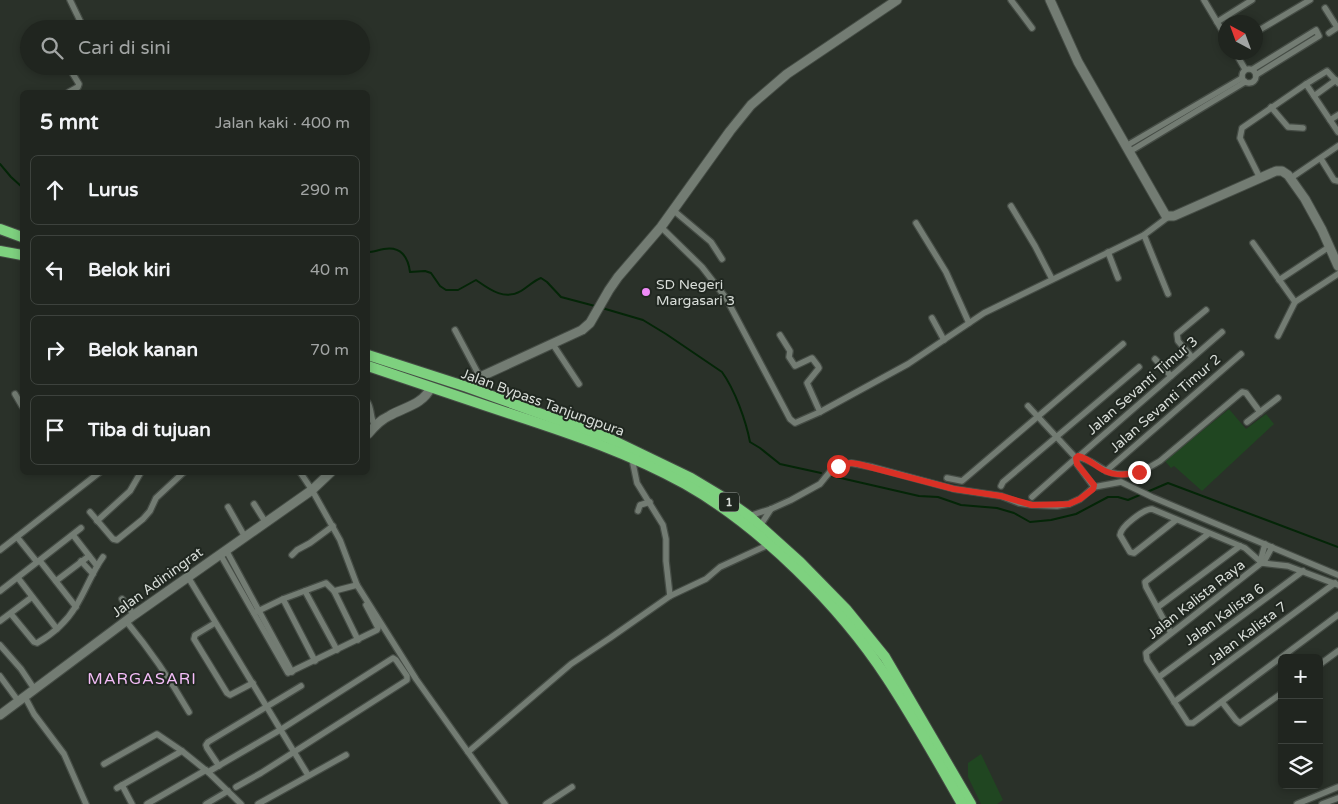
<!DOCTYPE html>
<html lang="id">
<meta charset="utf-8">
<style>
body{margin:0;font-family:"Varela Round",sans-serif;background:#2d312c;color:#f1f3f6}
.controls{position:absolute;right:15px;bottom:15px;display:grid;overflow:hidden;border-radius:8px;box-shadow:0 2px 8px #0003}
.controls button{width:45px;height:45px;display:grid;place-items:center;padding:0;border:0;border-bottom:1px solid #3d423d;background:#20251f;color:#f1f3f6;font:25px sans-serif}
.compass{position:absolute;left:1218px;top:15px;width:45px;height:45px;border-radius:50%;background:#20251f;box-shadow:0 2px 8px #0003;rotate:319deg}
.stop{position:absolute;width:15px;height:15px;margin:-11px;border:4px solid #d93025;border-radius:50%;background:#fff}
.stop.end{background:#d93025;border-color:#fff;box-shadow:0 1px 5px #0008}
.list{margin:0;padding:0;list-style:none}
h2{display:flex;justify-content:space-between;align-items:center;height:65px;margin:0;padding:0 20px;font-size:21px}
h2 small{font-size:16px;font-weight:400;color:#a2a5a4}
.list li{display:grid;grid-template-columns:32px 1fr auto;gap:15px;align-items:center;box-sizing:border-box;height:70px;margin:0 10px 10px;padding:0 10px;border:1px solid #3d423d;border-radius:8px}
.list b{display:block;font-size:19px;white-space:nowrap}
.list em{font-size:16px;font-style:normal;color:#a2a5a4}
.icon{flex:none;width:28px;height:28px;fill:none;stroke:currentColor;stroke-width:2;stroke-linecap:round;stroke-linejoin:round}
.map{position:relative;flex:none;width:1338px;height:804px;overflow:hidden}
.search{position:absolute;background:#20251f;box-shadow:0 2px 8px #0003;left:20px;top:20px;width:350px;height:55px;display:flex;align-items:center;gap:12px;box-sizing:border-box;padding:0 18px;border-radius:28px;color:#a2a5a4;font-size:19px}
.panel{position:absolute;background:#20251f;box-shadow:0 2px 8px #0003;left:20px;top:90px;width:350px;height:385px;border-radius:8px}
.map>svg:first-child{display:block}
.green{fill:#204621}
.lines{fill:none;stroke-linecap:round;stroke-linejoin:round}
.stream{stroke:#042507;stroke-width:2}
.street-casing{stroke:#454c45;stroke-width:8}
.secondary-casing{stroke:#454c45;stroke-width:11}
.highway-casing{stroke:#454c45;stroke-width:12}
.street{stroke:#737c73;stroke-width:5.5}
.secondary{stroke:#737c73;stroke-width:9}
.highway{stroke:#7ed17f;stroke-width:10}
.route{stroke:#d93025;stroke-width:6}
.poi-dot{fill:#ef8bf7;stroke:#202720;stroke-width:2}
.labels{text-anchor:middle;stroke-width:4;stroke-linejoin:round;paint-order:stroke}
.shield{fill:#202720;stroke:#a1a6a1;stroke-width:1}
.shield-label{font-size:12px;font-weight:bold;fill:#d8ddd8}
.poi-label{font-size:14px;fill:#d8ddd8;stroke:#202720;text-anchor:start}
.street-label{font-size:14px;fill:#d8ddd8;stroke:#202720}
.quarter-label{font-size:16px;letter-spacing:1px;fill:#f4bdf8;stroke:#202720}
</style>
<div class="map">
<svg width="1338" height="804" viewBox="0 0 1338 804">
<rect width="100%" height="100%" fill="#2a3129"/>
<g class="green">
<path d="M1229,409L1246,429L1266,414L1274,424L1202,491L1174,466L1171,468L1165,461Z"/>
<path d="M981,754L1003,800L997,804H981L968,777V763Z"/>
</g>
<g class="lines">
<g class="stream">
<path d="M0,164L11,177L22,187"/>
<path d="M368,252C373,252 378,250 384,249C401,246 408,257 410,272L425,271L431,273L440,286L446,290H458L476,280C489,289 504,301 521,291C528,287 533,281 541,278L547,282L561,297L595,306"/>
<path d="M602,308L643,320L666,334L722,372C735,390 746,421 750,442L760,448L780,464L821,473"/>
<path d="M832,476L919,496L938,497L961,505L997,508L1014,513L1030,522L1051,520L1076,514L1108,497H1118L1128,500L1142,494"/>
<path d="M1147,492L1168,483L1338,547"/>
</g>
<defs>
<g id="street">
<path d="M70,0L84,29"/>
<path d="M1011,0L1032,28"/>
<path d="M1204,0L1226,37"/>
<path d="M1325,8L1337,27"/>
<path d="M1217,22L1252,0"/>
<path d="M1256,32L1310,0"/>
<path d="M1329,33L1338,27"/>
<path d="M1235,52L1245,69"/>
<path d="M68,66L79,84L78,87L69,92"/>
<circle cx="1249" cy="76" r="7"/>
<path d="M1253,69L1316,30L1319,36L1256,75"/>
<path d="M1306,84L1327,71L1338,83"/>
<path d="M1314,96L1336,80"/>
<path d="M1271,107L1288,127L1303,128"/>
<path d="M1330,120L1338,115"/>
<path d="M1126,146L1242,78"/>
<path d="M1129,152L1245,82"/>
<path d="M1321,159L1334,180L1338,181"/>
<path d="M1260,178L1240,138L1242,128L1306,84L1338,132"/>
<path d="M1291,178L1338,146"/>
<path d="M1011,206L1035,246L1052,279"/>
<path d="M673,210L711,242L722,259"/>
<path d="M916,223L946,272L969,323"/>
<path d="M661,227L702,267L726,298L790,419L795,423L820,412L908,364L984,313L1144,235L1168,217"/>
<path d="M1144,235L1168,294"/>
<path d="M1253,243L1295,302"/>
<path d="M1108,252L1118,278"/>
<path d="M1279,280L1329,247"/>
<path d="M932,318L944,340"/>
<path d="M455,330L480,377"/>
<path d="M780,335L790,351L789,357L795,366L812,358L818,366L819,368L807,383L820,412"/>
<path d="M1278,336L1295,302L1338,274"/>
<path d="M552,343L579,384"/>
<path d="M1192,357L1178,341L1177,334L1206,310"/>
<path d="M1155,359L1171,376"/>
<path d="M15,394L22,406"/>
<path d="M368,403C372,410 370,418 375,426"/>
<path d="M1028,406L1076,458L1032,497"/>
<path d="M1247,422L1278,398"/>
<path d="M1078,457L1222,332"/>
<path d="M632,459L637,483L663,525L666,539V561L670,596"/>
<path d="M1106,471L1241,354"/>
<path d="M300,472L312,490L340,540L357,585L416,679L505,804"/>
<path d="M947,478L962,481L1123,344"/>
<path d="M1001,486L1003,482L1139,367"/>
<path d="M1094,487L1121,482L1152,497L1338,575"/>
<path d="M254,504L266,523"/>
<path d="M228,507L245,537"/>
<path d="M638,511L640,505L650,502"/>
<path d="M90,512L113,539L117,540L143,519L150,511L156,498L184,472"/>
<path d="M749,516L771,509L791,500L820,484L833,468L851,463L872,467L954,489L1001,496L1019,503L1032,505L1057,506L1069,504L1080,499L1094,487L1077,464L1076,458L1078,457C1089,459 1094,464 1103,469C1122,480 1143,472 1160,461L1242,392L1246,393L1260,412"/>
<path d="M1176,520L1134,553L1130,552L1120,535C1121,526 1144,509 1152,509L1245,548L1262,563L1288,566L1338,585"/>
<path d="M97,521L130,491L141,472"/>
<path d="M760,526L771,509"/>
<path d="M73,535L97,566"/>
<path d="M17,537L37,562"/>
<path d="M1272,547L1265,560L1146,653L1147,660L1188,723H1193L1338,615"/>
<path d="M0,550L100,472"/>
<path d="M226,550L292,672"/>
<path d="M220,554L288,673L377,630L378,628L366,605"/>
<path d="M292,555L297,550L310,543L333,526"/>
<path d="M40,561L76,607"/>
<path d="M81,561L93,574"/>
<path d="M1262,563L1261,559L1265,544"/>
<path d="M188,577L308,775"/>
<path d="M18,578L57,629"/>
<path d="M56,581L89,556"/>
<path d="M0,591L81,528"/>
<path d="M305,591L337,650"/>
<path d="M334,591L357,585"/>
<path d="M122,599L134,615"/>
<path d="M283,599L315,661"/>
<path d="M1158,607L1240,546"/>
<path d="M254,613L283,599L326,583L334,591L358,640"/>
<path d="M11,614L34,642L37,643C53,634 67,621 76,606C86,590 92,572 103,557"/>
<path d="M0,621L32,597"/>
<path d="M126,621C150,650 170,679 189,712"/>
<path d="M215,623L195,635L194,639L227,693L230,695L253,683"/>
<path d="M1171,633L1146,587L1145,582L1208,534"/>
<path d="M0,645L21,669L35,690"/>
<path d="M1319,665L1338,651"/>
<path d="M0,676L19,702"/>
<path d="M1159,677L1303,571"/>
<path d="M25,697L34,714L64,754L86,804"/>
<path d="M1174,702L1335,583"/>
<path d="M1222,702L1236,720L1240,723L1282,693"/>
<path d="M468,752L571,664L610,638L670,596L706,579L720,567L768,545"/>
<path d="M104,764L157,734L182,751L208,772"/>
<path d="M219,766L207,748L206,745L208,742L301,686"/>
<path d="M122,785L132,804"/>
<path d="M236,787L261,773L407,680V676L396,660L393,658L280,730L208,772L241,804"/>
<path d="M117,788L182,751"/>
<path d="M147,804L206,770"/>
<path d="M206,804L228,791"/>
<path d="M258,804L346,755"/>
<path d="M546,804L572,787"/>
<path d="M1297,804L1338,787"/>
<path d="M1322,804L1338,798"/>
</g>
<g id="secondary">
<path d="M1050,0L1078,62L1166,216H1174L1276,171H1282L1288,175L1305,199L1322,230L1338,266"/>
<path d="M467,387L480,377L582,330L590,323L609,290L618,277L661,227L730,131L751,105L787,74L897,0"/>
<path d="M368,434C374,427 380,420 389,416C404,407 423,405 431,387"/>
<path d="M0,715L134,615L312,490L331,472"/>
</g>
<g id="highway">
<path d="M0,229L22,237"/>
<path d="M0,251L22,255"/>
<path d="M368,355L467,387L608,438L691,478L721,496L749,516L800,562L846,609L885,657L971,804"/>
<path d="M368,366C416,382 465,399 514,415C572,434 631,454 685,484C761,527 840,606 887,678C914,719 938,762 962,804"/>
</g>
</defs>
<use href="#street" class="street-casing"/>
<use href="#secondary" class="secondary-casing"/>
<use href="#highway" class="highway-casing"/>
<use href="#street" class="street"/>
<use href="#secondary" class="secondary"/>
<use href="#highway" class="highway"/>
</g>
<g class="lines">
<path class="route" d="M838,466L851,463L858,464L954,489L1001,496L1032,505L1069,504L1080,499L1093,489L1094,485L1077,464L1076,458L1078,456C1089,459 1094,465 1103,470C1114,476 1128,475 1139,472"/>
</g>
<circle class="poi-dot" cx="646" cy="292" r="5"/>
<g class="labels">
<rect class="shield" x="719" y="492.5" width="20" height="19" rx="4"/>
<g class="shield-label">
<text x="729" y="506">1</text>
</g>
<g class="poi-label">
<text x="656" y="289">SD Negeri<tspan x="656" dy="16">Margasari 3</tspan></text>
</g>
<g class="street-label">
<text transform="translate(1142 385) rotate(-41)" y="5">Jalan Sevanti Timur 3</text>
<text transform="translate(543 402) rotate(20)" y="5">Jalan Bypass Tanjungpura</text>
<text transform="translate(1165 403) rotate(-41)" y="5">Jalan Sevanti Timur 2</text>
<text transform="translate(157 582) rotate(-36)" y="5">Jalan Adiningrat</text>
<text transform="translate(1196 599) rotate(-38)" y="5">Jalan Kalista Raya</text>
<text transform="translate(1224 614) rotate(-36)" y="5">Jalan Kalista 6</text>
<text transform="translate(1247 633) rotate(-37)" y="5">Jalan Kalista 7</text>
</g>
<g class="quarter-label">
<text x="142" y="684">MARGASARI</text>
</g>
</g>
</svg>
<div class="controls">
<button>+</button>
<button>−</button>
<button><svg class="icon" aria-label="layers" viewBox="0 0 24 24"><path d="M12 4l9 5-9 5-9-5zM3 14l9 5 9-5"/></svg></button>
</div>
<svg class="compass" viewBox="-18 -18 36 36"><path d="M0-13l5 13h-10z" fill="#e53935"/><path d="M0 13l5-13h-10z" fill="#a2a5a4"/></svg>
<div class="stop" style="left:838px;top:466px"></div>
<div class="stop end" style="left:1139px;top:472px"></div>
<div class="search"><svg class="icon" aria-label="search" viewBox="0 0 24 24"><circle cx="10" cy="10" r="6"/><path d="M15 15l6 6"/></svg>Cari di sini</div>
<section class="panel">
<h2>5 mnt<small>Jalan kaki · 400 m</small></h2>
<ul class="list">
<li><svg class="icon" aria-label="ahead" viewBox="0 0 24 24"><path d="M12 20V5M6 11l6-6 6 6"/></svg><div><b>Lurus</b></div><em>290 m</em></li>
<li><svg class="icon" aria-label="left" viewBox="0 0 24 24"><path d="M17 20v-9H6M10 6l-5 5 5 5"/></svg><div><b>Belok kiri</b></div><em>40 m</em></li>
<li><svg class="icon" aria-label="right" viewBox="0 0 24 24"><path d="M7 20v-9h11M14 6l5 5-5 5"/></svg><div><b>Belok kanan</b></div><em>70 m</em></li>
<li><svg class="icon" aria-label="arrive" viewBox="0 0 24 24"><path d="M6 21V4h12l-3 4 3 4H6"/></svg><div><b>Tiba di tujuan</b></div></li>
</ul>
</section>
</div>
